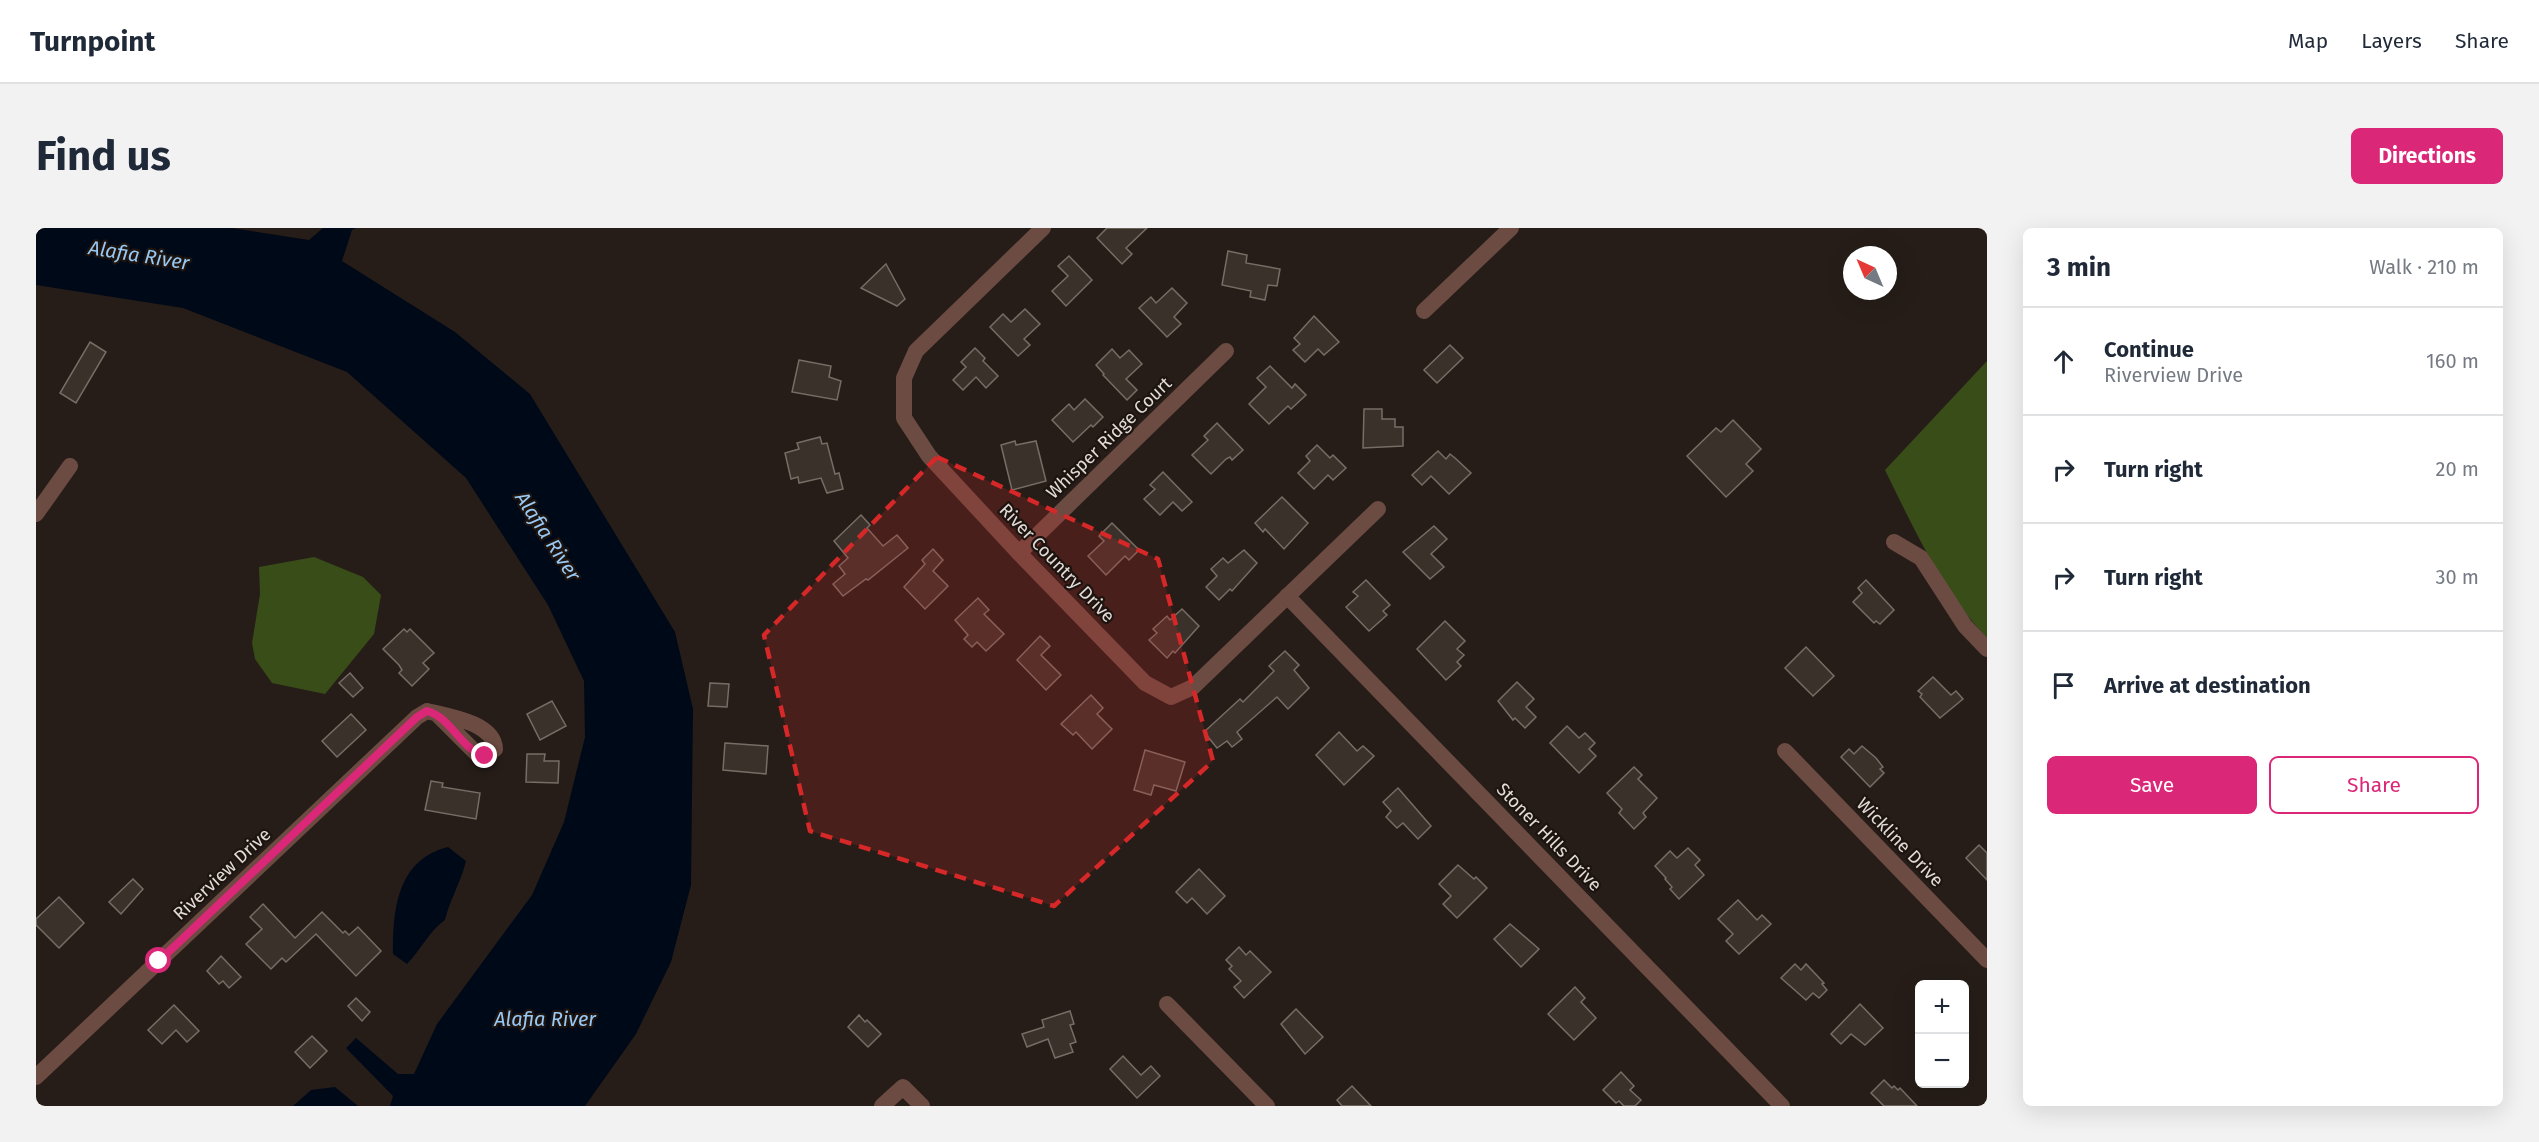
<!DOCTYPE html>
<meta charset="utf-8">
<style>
body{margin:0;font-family:"Fira Sans",sans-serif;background:#f2f2f3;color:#1f2937}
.controls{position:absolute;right:18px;bottom:18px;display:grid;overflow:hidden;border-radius:9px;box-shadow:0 6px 24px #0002}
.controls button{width:54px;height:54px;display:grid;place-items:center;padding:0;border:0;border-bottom:2px solid #e0e1e3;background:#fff;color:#1f2937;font:30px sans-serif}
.compass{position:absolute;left:1807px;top:18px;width:54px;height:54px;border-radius:50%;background:#fff;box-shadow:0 6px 24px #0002;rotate:316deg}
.stop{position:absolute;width:18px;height:18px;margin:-14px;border:4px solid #db2777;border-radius:50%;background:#fff}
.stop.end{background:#db2777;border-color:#fff;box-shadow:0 2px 6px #0008}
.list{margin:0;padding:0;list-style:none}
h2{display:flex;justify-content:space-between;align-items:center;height:78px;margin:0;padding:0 24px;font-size:26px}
h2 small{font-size:20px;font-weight:400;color:#747a83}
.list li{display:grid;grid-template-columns:39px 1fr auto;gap:18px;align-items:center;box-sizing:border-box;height:108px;padding:0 24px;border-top:2px solid #e0e1e3}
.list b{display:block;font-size:22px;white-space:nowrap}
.list p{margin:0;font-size:20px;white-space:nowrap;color:#747a83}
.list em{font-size:20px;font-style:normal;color:#747a83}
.actions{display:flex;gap:12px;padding:18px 24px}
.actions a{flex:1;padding:14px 0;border:2px solid #db2777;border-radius:9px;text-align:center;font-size:21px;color:#db2777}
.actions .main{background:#db2777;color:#fff}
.icon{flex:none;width:33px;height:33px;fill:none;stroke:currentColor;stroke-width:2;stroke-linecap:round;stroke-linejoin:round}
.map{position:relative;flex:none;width:1951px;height:878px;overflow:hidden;border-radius:9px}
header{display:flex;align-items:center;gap:36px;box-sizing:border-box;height:84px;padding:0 30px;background:#fff;border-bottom:2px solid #e0e1e3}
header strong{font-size:28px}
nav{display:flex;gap:33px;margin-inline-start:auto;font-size:21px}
.intro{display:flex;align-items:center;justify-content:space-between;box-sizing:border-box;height:144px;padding:0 36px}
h1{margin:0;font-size:42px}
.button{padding:15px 27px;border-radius:9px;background:#db2777;color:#fff;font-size:21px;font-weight:700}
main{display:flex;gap:36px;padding:0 36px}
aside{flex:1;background:#fff;border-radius:9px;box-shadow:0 6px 24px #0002}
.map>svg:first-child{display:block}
.green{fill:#394d19}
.water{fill:#000918}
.building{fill:#3b312b;stroke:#776d65;stroke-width:1.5}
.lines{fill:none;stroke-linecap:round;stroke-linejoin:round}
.minor{stroke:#6c4b42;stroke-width:16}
.route{stroke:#db2777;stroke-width:8}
.marked{fill:#d62828;fill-opacity:0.2;stroke:#d62828;stroke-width:4.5;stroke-dasharray:12 8;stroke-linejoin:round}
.labels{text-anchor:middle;stroke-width:4.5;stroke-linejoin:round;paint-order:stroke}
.street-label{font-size:18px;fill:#e2dbd8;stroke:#1d140f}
.water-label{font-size:20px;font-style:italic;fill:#98c8f4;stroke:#1d140f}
</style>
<header>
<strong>Turnpoint</strong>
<nav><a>Map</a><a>Layers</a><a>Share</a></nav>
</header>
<div class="intro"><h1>Find us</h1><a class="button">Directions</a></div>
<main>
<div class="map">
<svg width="1951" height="878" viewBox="0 0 1951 878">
<rect width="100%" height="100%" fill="#261d18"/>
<g class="green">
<path d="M1951,133V410C1906,362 1878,301 1849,242Z"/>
<path d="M278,329L327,349L345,367L338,406L289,466L236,455L219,431L216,415L224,366L223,339Z"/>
</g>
<g class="water">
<path d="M0,0H196L273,12L287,0H320L316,2L306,33L419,104L494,166L639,404L657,481L655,657L635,734L600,806L549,878H354L357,868L310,820L320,810L362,846H378L401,796L496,667L528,594L549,509L548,453L512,377L430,250L311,144L147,80L0,57Z"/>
<path d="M412,619L430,633C425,654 414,671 409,692C393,703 385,722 371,736L357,726C357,681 361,632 412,619Z"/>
<path d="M299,859L322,878H257L275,862Z"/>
</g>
<g class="building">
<path d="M1071,0H1111L1090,20L1096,26L1086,36L1061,10Z"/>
<path d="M1192,23L1211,27L1210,35L1244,41L1241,58L1232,57L1229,72L1214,69L1215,63L1186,57Z"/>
<path d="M1033,28L1056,52L1030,78L1016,63L1032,48L1022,38Z"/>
<path d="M850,36L869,71L861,78L825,60Z"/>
<path d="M1136,60L1151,75L1138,89L1145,96L1131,109L1103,80L1115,69L1120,75Z"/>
<path d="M989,81L1004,96L988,111L994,117L982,128L954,99L967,86L975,94Z"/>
<path d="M1278,88L1303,114L1288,127L1282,121L1269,134L1257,122L1264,116L1258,110Z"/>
<path d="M54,114L70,124L40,175L24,165Z"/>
<path d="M1414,117L1427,130L1401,155L1388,142Z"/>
<path d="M939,120L949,130L947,133L962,148L950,160L940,149L927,162L917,152L930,139L925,134Z"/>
<path d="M1076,121L1084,130L1093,122L1106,136L1090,151L1101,162L1091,172L1067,147L1068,146L1060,137Z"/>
<path d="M763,132L795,138L793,149L805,153L801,172L756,164Z"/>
<path d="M1234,138L1256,160L1259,156L1270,167L1255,181L1252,178L1233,196L1213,176L1230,159L1221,150Z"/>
<path d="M1049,171L1067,189L1057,199L1055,197L1037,214L1016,192L1033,176L1038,182Z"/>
<path d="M1328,181H1346V191H1359V199H1367V218L1327,220Z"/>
<path d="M1697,192L1725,221L1710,236L1717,243L1690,269L1651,228L1680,200L1685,204Z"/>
<path d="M1181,195L1207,222L1196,232L1194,229L1190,231L1175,246L1156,227L1172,212L1168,208Z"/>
<path d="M784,209L786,216L791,215L799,246L803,245L807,261L791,265L785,250L763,255L762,249L755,251L749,225L763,221L761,215Z"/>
<path d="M979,213L980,217L1000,213L1010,253L976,262L965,217Z"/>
<path d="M1281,217L1294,230L1297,227L1310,240L1297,252L1292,247L1278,261L1262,245L1274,233L1270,228Z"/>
<path d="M1402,223L1410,231L1414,226L1419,230L1435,245L1413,266L1395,248L1386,257L1376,247Z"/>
<path d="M1127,244L1156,274L1146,283L1137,274L1124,287L1108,271L1119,261L1114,257Z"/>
<path d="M1246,269L1272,295L1248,321L1229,301L1227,304L1219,295Z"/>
<path d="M825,287L834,297L831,300L847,318L861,307L872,320L832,352L830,351L807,368L797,356L809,346L803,338L812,330L798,313Z"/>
<path d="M1076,295L1103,322L1093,332L1089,328L1070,347L1052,328L1068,313L1063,308Z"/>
<path d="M1398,298L1411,311L1395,326L1408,339L1394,351L1367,324Z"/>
<path d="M897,321L907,332L897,343L912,358L889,381L868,359L889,336L886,332Z"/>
<path d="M1208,322L1221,335L1196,363L1194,361L1183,372L1170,359L1181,348L1175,341L1187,330L1192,335Z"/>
<path d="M1330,352L1354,377L1347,383L1351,387L1333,403L1310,379L1322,368L1317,364Z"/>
<path d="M1830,352L1858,382L1844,396L1840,393L1838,395L1817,374L1826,365L1822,360Z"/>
<path d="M942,370L953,382L948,386L968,406L950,423L941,414L936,419L928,411L932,407L919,392Z"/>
<path d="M1146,381L1163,398L1139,425L1137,423L1131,430L1113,412L1121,405L1117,401L1131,388L1134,392Z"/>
<path d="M1409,393L1429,413L1421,421L1428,427L1421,434L1425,438L1410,452L1381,421Z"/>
<path d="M368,401L371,404L374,401L398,425L387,435L393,441L376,458L363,445L366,442L363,437L347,421Z"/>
<path d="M1004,408L1014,418L1005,427L1025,447L1010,462L981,432Z"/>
<path d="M1770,419L1798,448L1777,468L1749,440Z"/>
<path d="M1249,423L1263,437L1258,442L1273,460L1252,481L1241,469L1201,504L1206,511L1196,519L1191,513L1181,520L1168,504L1204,471L1207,474L1238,443L1233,438Z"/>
<path d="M314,445L327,460L317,469L303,455Z"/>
<path d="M1897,449L1915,467L1920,463L1927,471L1904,490L1884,469L1886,466L1882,463Z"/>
<path d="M1481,454L1498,471L1490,479L1500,489L1489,500L1479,490L1477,492L1462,473Z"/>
<path d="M674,455L693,456L691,479L672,478Z"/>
<path d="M1055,467L1067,480L1061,486L1076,501L1056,521L1040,504L1037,507L1025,496Z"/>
<path d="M516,473L530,498L504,512L491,486Z"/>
<path d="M315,486L330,502L301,529L286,513Z"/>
<path d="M1531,498L1543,510L1549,505L1559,515L1553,521L1560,528L1543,545L1514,515Z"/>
<path d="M1303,504L1321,523L1327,518L1338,528L1308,557L1280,527Z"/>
<path d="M689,515L732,518L730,546L687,542Z"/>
<path d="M1826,518L1840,530L1847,539L1844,541L1848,545L1834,559L1805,529L1813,521L1818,526Z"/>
<path d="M1109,522L1149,534L1140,563L1118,557L1115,567L1098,562Z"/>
<path d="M491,526H509L508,533H523L522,555L490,554Z"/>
<path d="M1598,539L1606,547L1602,551L1621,570L1607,585L1610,589L1598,601L1583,585L1586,581L1571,565Z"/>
<path d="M395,553L407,555L406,559L444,565L440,591L389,582Z"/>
<path d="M1362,560L1395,598L1382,611L1367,595L1361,600L1350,589L1355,583L1347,574Z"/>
<path d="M1943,617L1951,625V652L1930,630Z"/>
<path d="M1652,620L1664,632L1659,637L1668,647L1643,671L1634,661L1636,659L1629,651L1630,650L1619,638L1634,623L1641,630Z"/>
<path d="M1422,637L1438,651L1440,649L1451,660L1421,690L1407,676L1415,668L1403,656Z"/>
<path d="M1163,641L1189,668L1171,686L1156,670L1151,675L1140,664Z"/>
<path d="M97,651L107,661L85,686L73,674Z"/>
<path d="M23,669L48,695L23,720L0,697V691Z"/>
<path d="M1702,672L1721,692L1726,687L1735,696L1703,726L1690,713L1697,706L1682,691Z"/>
<path d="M227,676L259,710L286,684L307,705L309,703L313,707L322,699L345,723L320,748L280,706L250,734L246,730L235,741L210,716L226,701L214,689Z"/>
<path d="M1474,696L1503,721L1485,739L1458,711Z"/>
<path d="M1203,719L1210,727L1214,723L1235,744L1208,770L1198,759L1205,753L1193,741L1196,738L1190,732Z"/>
<path d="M185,728L205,749L193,760L187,753L183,756L171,743Z"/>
<path d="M1759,736L1765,742L1770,736L1788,755L1786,756L1791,762L1783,770L1777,765L1770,772L1745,750Z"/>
<path d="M1539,759L1549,770L1545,774L1560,790L1538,812L1512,786Z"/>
<path d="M320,770L334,784L326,793L312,778Z"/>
<path d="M1824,776L1847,800L1829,817L1815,806L1805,816L1795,806Z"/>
<path d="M138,777L163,803L151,814L140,802L126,816L112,802Z"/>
<path d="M1260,781L1287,809L1269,826L1245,796Z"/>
<path d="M1034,783L1038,796L1034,797L1040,814L1034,816L1037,824L1019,830L1012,811L991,819L986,806L1008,799L1006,792Z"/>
<path d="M823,787L829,794L831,792L845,806L832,819L812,799Z"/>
<path d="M276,808L291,823L274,840L259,824Z"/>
<path d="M1087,828L1105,847L1115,838L1124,848L1101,870L1074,841Z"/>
<path d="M1585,844L1598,858L1594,862L1605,872L1599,878H1588L1583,873L1580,875L1567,862Z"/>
<path d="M1848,852L1856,860L1858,858L1862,862L1864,860L1881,878H1848L1835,865Z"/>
<path d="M1316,858L1335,878H1306L1301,872Z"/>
</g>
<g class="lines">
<g class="minor">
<path d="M1007,0L880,123L868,150V190L893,228L983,325L1109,455L1135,469L1157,459L1342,281"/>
<path d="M1388,83L1475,0"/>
<path d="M0,286L34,238"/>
<path d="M1858,314L1885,330L1929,398L1951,421"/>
<path d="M983,325L1190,123"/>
<path d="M1251,368L1746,878"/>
<path d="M1749,523L1951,732"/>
<path d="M1131,776L1231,878"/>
<path d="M0,849L381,489L391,483C410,488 458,494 459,521L449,528L441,526L401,486"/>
<path d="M846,878L867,859L886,878"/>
</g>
</g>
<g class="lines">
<path class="route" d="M123,733L381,489L391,483C416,490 424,521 449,528"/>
</g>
<path class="marked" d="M901,229L1122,331L1177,533L1018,678L774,603L728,407Z"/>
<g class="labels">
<g class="street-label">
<text transform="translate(1073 210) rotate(-44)" y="6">Whisper Ridge Court</text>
<text transform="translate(1021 335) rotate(46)" y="6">River Country Drive</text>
<text transform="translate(1513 609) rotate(46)" y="6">Stoner Hills Drive</text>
<text transform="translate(1864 614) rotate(46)" y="6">Wickline Drive</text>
<text transform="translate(186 646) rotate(-43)" y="6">Riverview Drive</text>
</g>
<g class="water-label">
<text transform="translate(103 27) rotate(9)" y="7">Alafia River</text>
<text transform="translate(512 308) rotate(57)" y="7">Alafia River</text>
<text x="509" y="798">Alafia River</text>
</g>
</g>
</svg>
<div class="controls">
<button>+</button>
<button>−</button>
</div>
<svg class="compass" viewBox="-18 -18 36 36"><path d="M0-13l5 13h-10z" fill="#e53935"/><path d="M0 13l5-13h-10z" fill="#747a83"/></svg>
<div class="stop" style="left:123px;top:733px"></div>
<div class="stop end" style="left:449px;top:528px"></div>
</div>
<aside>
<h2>3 min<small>Walk · 210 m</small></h2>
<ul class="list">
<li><svg class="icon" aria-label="ahead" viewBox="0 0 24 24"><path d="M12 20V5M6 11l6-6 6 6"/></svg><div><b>Continue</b><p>Riverview Drive</p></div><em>160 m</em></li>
<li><svg class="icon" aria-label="right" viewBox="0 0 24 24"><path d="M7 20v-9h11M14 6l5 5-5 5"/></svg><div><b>Turn right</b></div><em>20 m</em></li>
<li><svg class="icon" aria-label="right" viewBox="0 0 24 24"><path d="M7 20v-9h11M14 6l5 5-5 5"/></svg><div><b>Turn right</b></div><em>30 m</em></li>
<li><svg class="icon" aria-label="arrive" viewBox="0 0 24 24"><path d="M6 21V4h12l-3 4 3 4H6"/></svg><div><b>Arrive at destination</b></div></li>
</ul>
<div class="actions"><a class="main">Save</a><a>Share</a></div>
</aside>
</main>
